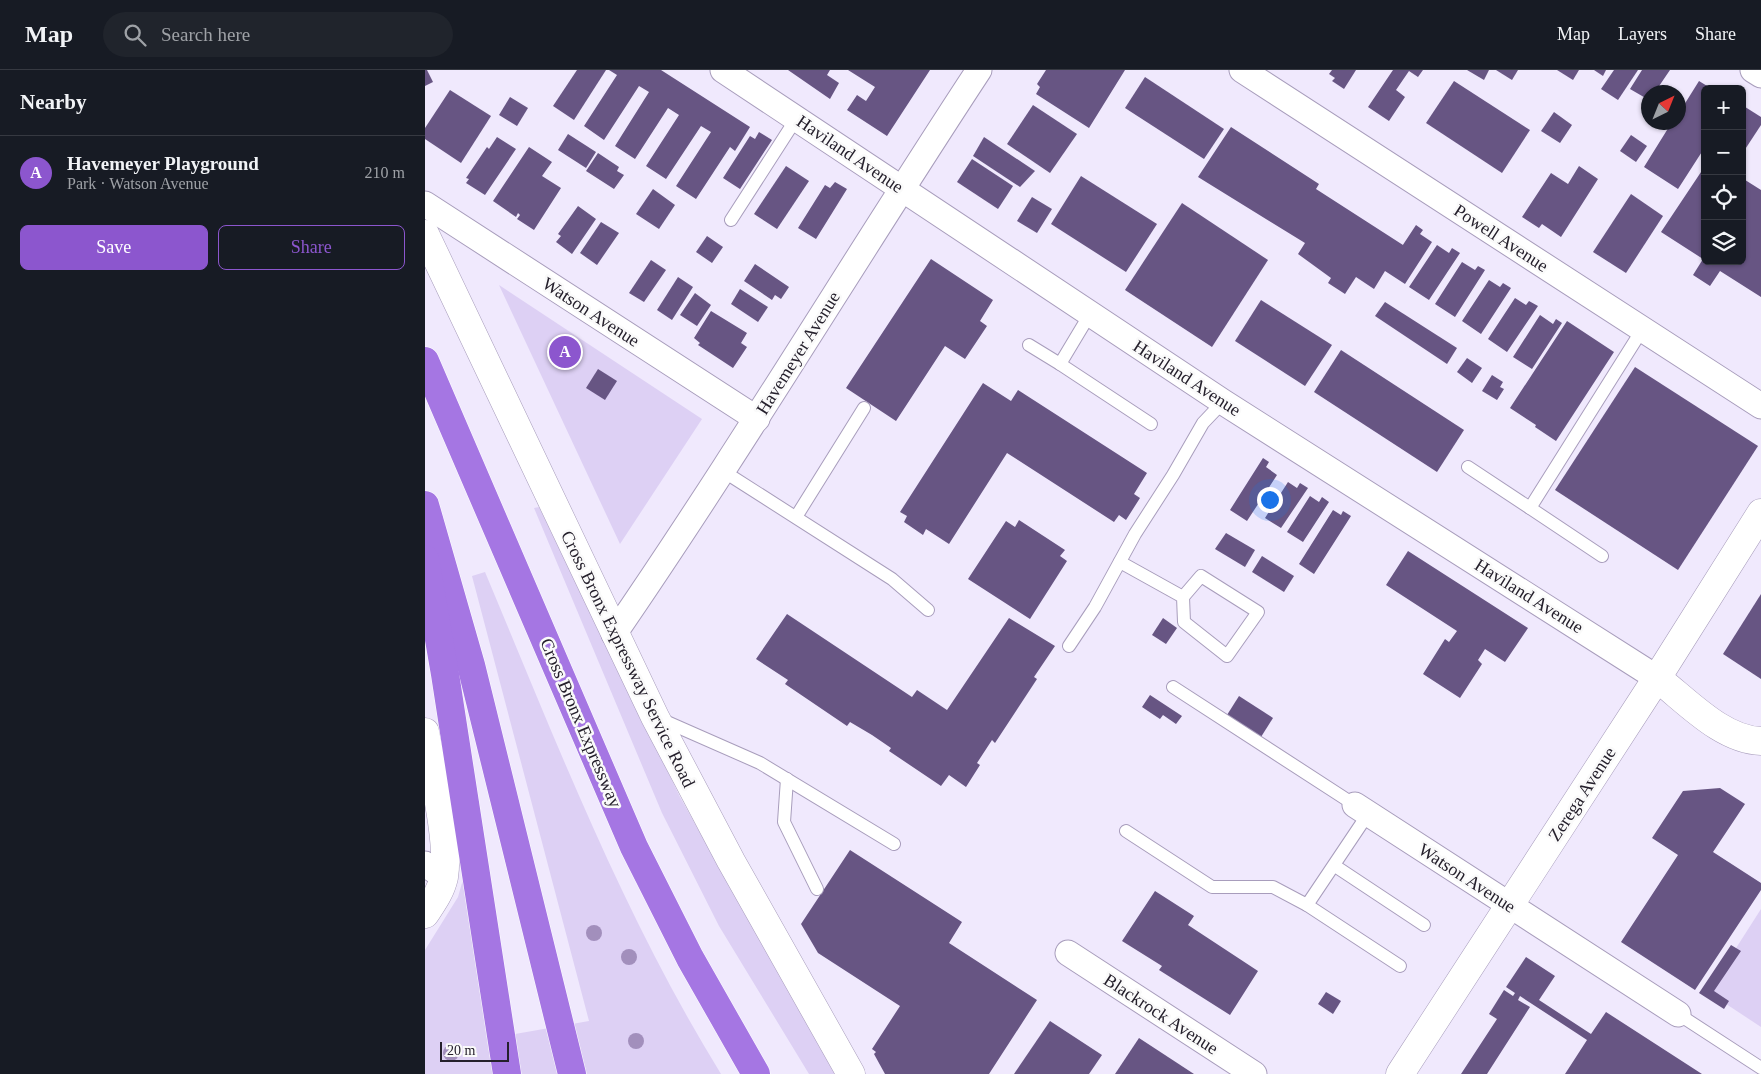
<!DOCTYPE html>
<meta charset="utf-8">
<style>
body{margin:0;font-family:"Times New Roman",serif;background:#20242c;color:#f1f3f6}
.controls{position:absolute;right:15px;top:15px;display:grid;overflow:hidden;border-radius:8px;box-shadow:0 1px 4px #0004}
.controls button{width:45px;height:45px;display:grid;place-items:center;padding:0;border:0;border-bottom:1px solid #363941;background:#171b24;color:#f1f3f6;font:25px sans-serif}
.compass{position:absolute;left:1216px;top:15px;width:45px;height:45px;border-radius:50%;background:#171b24;box-shadow:0 1px 4px #0004;rotate:43deg}
.scale{position:absolute;left:15px;bottom:12px;width:69px;box-sizing:border-box;padding-left:5px;border:2px solid #25202c;border-top:0;font-size:14px;line-height:18px;white-space:nowrap;color:#25202c;-webkit-text-stroke:4px #fafafa;paint-order:stroke}
.you{position:absolute;left:844px;top:429px;width:18px;height:18px;margin:-12px;border:4px solid #fff;border-radius:50%;background:#1a73e8;box-shadow:0 0 0 8px #1a73e833}
.badge{display:grid;place-items:center;width:32px;height:32px;border-radius:50%;background:#8c56ce;color:#fff;font-size:16px;font-weight:700}
.pin{position:absolute;translate:-50% -50%;border:2px solid #fff;box-shadow:0 1px 5px #0006}
.list{margin:0;padding:0;list-style:none}
h2{display:flex;justify-content:space-between;align-items:center;height:65px;margin:0;padding:0 20px;font-size:21px}
h2 small{font-size:16px;font-weight:400;color:#9ea1a6}
.list li{display:grid;grid-template-columns:32px 1fr auto;gap:15px;align-items:center;box-sizing:border-box;height:75px;padding:0 20px;border-top:1px solid #363941}
.list b{display:block;font-size:19px;white-space:nowrap}
.list p{margin:0;font-size:16px;white-space:nowrap;color:#9ea1a6}
.list em{font-size:16px;font-style:normal;color:#9ea1a6}
.actions{display:flex;gap:10px;padding:15px 20px}
.actions a{flex:1;padding:11px 0;border:1px solid #8c56ce;border-radius:8px;text-align:center;font-size:18px;color:#8c56ce}
.actions .main{background:#8c56ce;color:#fff}
.icon{flex:none;width:28px;height:28px;fill:none;stroke:currentColor;stroke-width:2;stroke-linecap:round;stroke-linejoin:round}
.map{position:relative;flex:none;width:1336px;height:1004px;overflow:hidden}
header{display:flex;align-items:center;gap:30px;box-sizing:border-box;height:70px;padding:0 25px;background:#171b24;border-bottom:1px solid #363941}
header strong{font-size:24px}
nav{display:flex;gap:28px;margin-inline-start:auto;font-size:18px}
.search{width:350px;height:45px;background:#20242c;display:flex;align-items:center;gap:12px;box-sizing:border-box;padding:0 18px;border-radius:28px;color:#9ea1a6;font-size:19px}
main{display:flex}
aside{flex:1;background:#171b24}
.map>svg:first-child{display:block}
.green{fill:#ddd0f4}
.building{fill:#675583}
.lines{fill:none;stroke-linecap:round;stroke-linejoin:round}
.lane-casing{stroke:#a89dbc;stroke-width:14}
.street-casing{stroke:#a89dbc;stroke-width:27}
.secondary-casing{stroke:#a89dbc;stroke-width:29}
.highway-casing{stroke:#fff;stroke-width:29}
.lane{stroke:#fff;stroke-width:12}
.street{stroke:#fff;stroke-width:25}
.secondary{stroke:#fff;stroke-width:28}
.highway{stroke:#a576e3;stroke-width:28}
.tree{fill:#a28fbc}
.labels{text-anchor:middle;stroke-width:5;stroke-linejoin:round;paint-order:stroke}
.street-label{font-size:18px;fill:#25202c;stroke:#fafafa}
</style>
<header>
<strong>Map</strong>
<div class="search"><svg class="icon" aria-label="search" viewBox="0 0 24 24"><circle cx="10" cy="10" r="6"/><path d="M15 15l6 6"/></svg>Search here</div>
<nav><a>Map</a><a>Layers</a><a>Share</a></nav>
</header>
<main>
<aside>
<h2>Nearby<small></small></h2>
<ul class="list">
<li><span class="badge">A</span><div><b>Havemeyer Playground</b><p>Park · Watson Avenue</p></div><em>210 m</em></li>
</ul>
<div class="actions"><a class="main">Save</a><a>Share</a></div>
</aside>
<div class="map">
<svg width="1336" height="1004" viewBox="0 0 1336 1004">
<rect width="100%" height="100%" fill="#f0e9fd"/>
<g class="green">
<path d="M74,215L277,349L195,474Z"/>
<path d="M114,437L255,727L410,1004H384L294,856L237,743L109,438Z"/>
<path d="M60,502C132,674 198,845 296,1004H0V880L33,827L39,806L67,968L164,951L47,506Z"/>
<path d="M1336,839V957L1283,922Z"/>
</g>
<g class="building">
<path d="M0,0H2L8,12L0,16Z"/>
<path d="M152,0H181L149,50L128,36Z"/>
<path d="M184,0H236L325,57L310,81L305,77L271,129L251,116L286,62L276,56L241,109L221,96L254,45L243,38L210,89L190,76L224,22L214,16L179,70L159,56L192,5Z"/>
<path d="M363,0H405L402,5L414,13L405,29Z"/>
<path d="M423,0H505L462,66L422,40L432,25L441,31L450,17Z"/>
<path d="M621,0H700L664,58L611,24L615,17L612,14Z"/>
<path d="M907,0H931L919,19L907,11L910,8L904,4Z"/>
<path d="M968,0H998L993,7L984,1L971,20L980,27L964,51L943,37Z"/>
<path d="M1042,0H1064L1059,10Z"/>
<path d="M1071,0H1093L1087,10Z"/>
<path d="M1132,0H1154L1148,10Z"/>
<path d="M1169,0H1181L1178,6Z"/>
<path d="M1189,0H1213L1193,30L1176,19Z"/>
<path d="M1217,0H1245L1230,22H1224V30L1205,19Z"/>
<path d="M720,7L799,59L779,89L700,38Z"/>
<path d="M1029,11L1105,60L1077,103L1001,53Z"/>
<path d="M1274,11L1287,19H1280V77L1253,119L1219,97L1247,52H1254V43Z"/>
<path d="M25,20L66,46L36,93L0,69V58Z"/>
<path d="M85,27L103,38L92,56L74,45Z"/>
<path d="M608,35L652,64L625,103L582,74Z"/>
<path d="M1317,35L1336,47V55L1317,84Z"/>
<path d="M1129,42L1147,55L1135,73L1116,61Z"/>
<path d="M806,57L894,114L891,119L978,175L966,193L991,155L998,160L995,164L1007,172L980,214L960,201L949,219L931,207L920,224L903,213L906,208L873,184L880,173L773,107Z"/>
<path d="M334,62L347,70L315,119L298,108L325,66L330,69Z"/>
<path d="M143,64L171,82L161,98L133,80Z"/>
<path d="M1206,65L1222,76L1211,92L1195,81Z"/>
<path d="M72,67L91,79L60,125L41,113L44,109L41,108L62,77L64,79Z"/>
<path d="M559,67L610,101L595,117L548,86Z"/>
<path d="M104,77L127,92L117,106L136,118L109,160L92,149L95,145L93,143L91,147L68,131Z"/>
<path d="M173,83L194,97L192,101L199,105L189,119L161,101Z"/>
<path d="M547,89L588,116L573,139L532,112Z"/>
<path d="M361,96L384,111L352,159L329,144Z"/>
<path d="M1154,96L1173,109L1136,167L1117,154L1114,158L1097,147L1126,103L1143,114Z"/>
<path d="M1280,96V191H1317V108L1336,120V227L1295,201L1285,216L1268,205L1278,189L1236,162Z"/>
<path d="M656,106L732,154L701,202L626,154Z"/>
<path d="M410,112L422,119L391,169L373,158L400,115L405,118Z"/>
<path d="M228,119L250,135L234,159L211,144Z"/>
<path d="M1206,124L1238,146L1201,203L1168,182Z"/>
<path d="M607,127L627,139L612,163L592,151Z"/>
<path d="M757,133L843,190L787,277L700,220Z"/>
<path d="M153,136L171,149L147,184L131,172L136,166L133,164Z"/>
<path d="M176,152L194,163L172,195L155,183Z"/>
<path d="M282,166L298,177L287,193L271,182Z"/>
<path d="M1012,175L1024,183L1027,178L1035,183L1004,230L984,217Z"/>
<path d="M506,189L568,230L555,251L562,256L540,289L520,276L471,351L421,318Z"/>
<path d="M226,190L241,200L219,232L204,223Z"/>
<path d="M1037,192L1050,200L1053,196L1060,200L1030,247L1010,234Z"/>
<path d="M330,194L364,217L356,229L350,225L347,230L319,211Z"/>
<path d="M253,207L268,217L247,250L232,240Z"/>
<path d="M1064,210L1075,217L1078,213L1086,218L1056,264L1037,251Z"/>
<path d="M315,219L343,237L333,252L306,234Z"/>
<path d="M270,223L286,235L272,256L255,245Z"/>
<path d="M1090,228L1101,235L1104,231L1113,236L1082,282L1063,269Z"/>
<path d="M836,230L907,275L880,316L810,271Z"/>
<path d="M960,232L1032,278L1022,294L950,246Z"/>
<path d="M286,241L322,263L316,273L322,277L308,298L273,275L275,273L269,268Z"/>
<path d="M1115,245L1128,254L1131,249L1137,253L1107,299L1088,287Z"/>
<path d="M1142,251L1189,282L1131,371L1110,357L1111,355L1085,338Z"/>
<path d="M916,280L1039,360L1012,402L889,322Z"/>
<path d="M1042,288L1057,298L1047,313L1032,302Z"/>
<path d="M1210,297L1333,376L1253,500L1130,420Z"/>
<path d="M173,299L192,311L180,330L161,318Z"/>
<path d="M1067,305L1078,312L1075,317L1079,319L1072,330L1057,321Z"/>
<path d="M558,313L586,331L593,320L722,403L709,424L715,428L701,450L694,445L689,452L582,383L524,474L501,459L498,465L479,452L482,446L475,442Z"/>
<path d="M838,388L844,392L841,397L852,405L822,451L805,440Z"/>
<path d="M863,412L872,418L875,413L883,418L856,458L840,448Z"/>
<path d="M885,426L894,432L897,427L904,432L878,472L862,462Z"/>
<path d="M908,440L916,445L918,441L926,446L889,504L874,494Z"/>
<path d="M594,450L640,480L635,486L642,491L605,549L543,509L581,451L590,457Z"/>
<path d="M801,463L830,480L820,497L790,479Z"/>
<path d="M983,481L1103,558L1080,592L1060,579L1053,590L1057,594L1035,628L998,604L1020,569L1024,572L1032,561L961,515Z"/>
<path d="M837,486L869,506L859,522L827,502Z"/>
<path d="M1336,524V609L1298,584Z"/>
<path d="M362,544L487,627L492,620L522,640L584,548L630,576L609,607L612,609L570,673L567,670L552,693L555,695L541,717L524,705L516,716L464,681L466,678L447,665L425,652L422,656L360,614L363,610L331,589Z"/>
<path d="M738,548L752,558L741,574L727,565Z"/>
<path d="M725,625L757,646L751,654L738,645L735,649L717,637Z"/>
<path d="M814,626L848,648L836,667L802,645Z"/>
<path d="M1295,718L1320,734L1288,782L1336,813V820L1270,920L1196,872L1253,785L1227,768L1258,721Z"/>
<path d="M425,780L537,852L524,873L612,930L564,1004H460L449,984L451,982L447,979L475,936L393,883L376,854Z"/>
<path d="M730,821L769,846L763,855L833,901L805,945L734,900L737,896L697,871Z"/>
<path d="M1306,875L1316,881L1289,921L1304,931L1299,939L1274,923Z"/>
<path d="M1101,887L1130,906L1114,930L1166,964L1181,942L1277,1004H1140L1162,970L1095,926L1093,930L1105,937L1062,1004H1036L1072,949L1064,944L1079,920L1088,926L1090,923L1081,917Z"/>
<path d="M901,922L916,931L908,944L893,934Z"/>
<path d="M625,951L677,985L664,1004H589Z"/>
<path d="M714,968L769,1004H690Z"/>
</g>
<g class="lines">
<defs>
<g id="lane">
<path d="M306,150L371,49"/>
<path d="M665,244L635,294L726,354"/>
<path d="M604,275L635,294"/>
<path d="M1043,397L1105,438"/>
<path d="M298,401L467,509L503,540"/>
<path d="M371,447L439,338"/>
<path d="M1177,486L1105,438L1217,260"/>
<path d="M695,492L758,527L776,506L833,542L802,586L759,552L758,527"/>
<path d="M644,576L670,537L710,464L748,405L778,353L798,332"/>
<path d="M748,617L930,735"/>
<path d="M235,649L335,693L469,774"/>
<path d="M362,709L359,752L392,819"/>
<path d="M701,761L787,817H848L882,835L943,744"/>
<path d="M910,796L999,855"/>
<path d="M882,835L975,896"/>
<path d="M1253,944L1336,998"/>
</g>
<g id="street">
<path d="M298,0L798,332L1232,608"/>
<path d="M817,0L1336,336"/>
<path d="M1328,0L1336,5"/>
<path d="M0,134L332,349"/>
<path d="M189,564C316,379 431,187 554,0"/>
<path d="M930,735L1253,944"/>
<path d="M0,794L19,807"/>
<path d="M643,883L829,1004"/>
</g>
<g id="secondary">
<path d="M0,164L230,647L306,791L426,1004"/>
<path d="M1232,608C1262,631 1297,670 1336,671"/>
<path d="M0,662C7,700 25,771 19,807C16,821 8,832 0,844"/>
<path d="M975,1004L1232,608L1336,443"/>
</g>
<g id="highway">
<path d="M0,291L209,777L265,888L331,1004"/>
<path d="M0,435L46,595L147,1004"/>
<path d="M0,489L20,604L82,1004"/>
</g>
</defs>
<use href="#lane" class="lane-casing"/>
<use href="#street" class="street-casing"/>
<use href="#secondary" class="secondary-casing"/>
<use href="#highway" class="highway-casing"/>
<use href="#lane" class="lane"/>
<use href="#street" class="street"/>
<use href="#secondary" class="secondary"/>
<use href="#highway" class="highway"/>
</g>
<g class="tree">
<circle cx="169" cy="863" r="8"/>
<circle cx="204" cy="887" r="8"/>
<circle cx="211" cy="971" r="8"/>
<circle cx="26" cy="983" r="8"/>
</g>
<g class="labels">
<g class="street-label">
<text transform="translate(425 84) rotate(34)" y="6">Haviland Avenue</text>
<text transform="translate(1076 168) rotate(33)" y="6">Powell Avenue</text>
<text transform="translate(166 242) rotate(33)" y="6">Watson Avenue</text>
<text transform="translate(373 283) rotate(-58)" y="6">Havemeyer Avenue</text>
<text transform="translate(762 308) rotate(33)" y="6">Haviland Avenue</text>
<text transform="translate(1104 526) rotate(32)" y="6">Haviland Avenue</text>
<text transform="translate(203 589) rotate(64)" y="6">Cross Bronx Expressway Service Road</text>
<text transform="translate(156 653) rotate(67)" y="6">Cross Bronx Expressway</text>
<text transform="translate(1157 724) rotate(-57)" y="6">Zerega Avenue</text>
<text transform="translate(1042 808) rotate(33)" y="6">Watson Avenue</text>
<text transform="translate(736 944) rotate(33)" y="6">Blackrock Avenue</text>
</g>
</g>
</svg>
<div class="controls">
<button>+</button>
<button>−</button>
<button><svg class="icon" aria-label="locate" viewBox="0 0 24 24"><circle cx="12" cy="12" r="6"/><path d="M12 2v4M12 18v4M2 12h4M18 12h4"/></svg></button>
<button><svg class="icon" aria-label="layers" viewBox="0 0 24 24"><path d="M12 4l9 5-9 5-9-5zM3 14l9 5 9-5"/></svg></button>
</div>
<svg class="compass" viewBox="-18 -18 36 36"><path d="M0-13l5 13h-10z" fill="#e53935"/><path d="M0 13l5-13h-10z" fill="#9ea1a6"/></svg>
<div class="scale">20 m</div>
<div class="you"></div>
<div class="pin badge" style="left:140px;top:282px">A</div>
</div>
</main>
